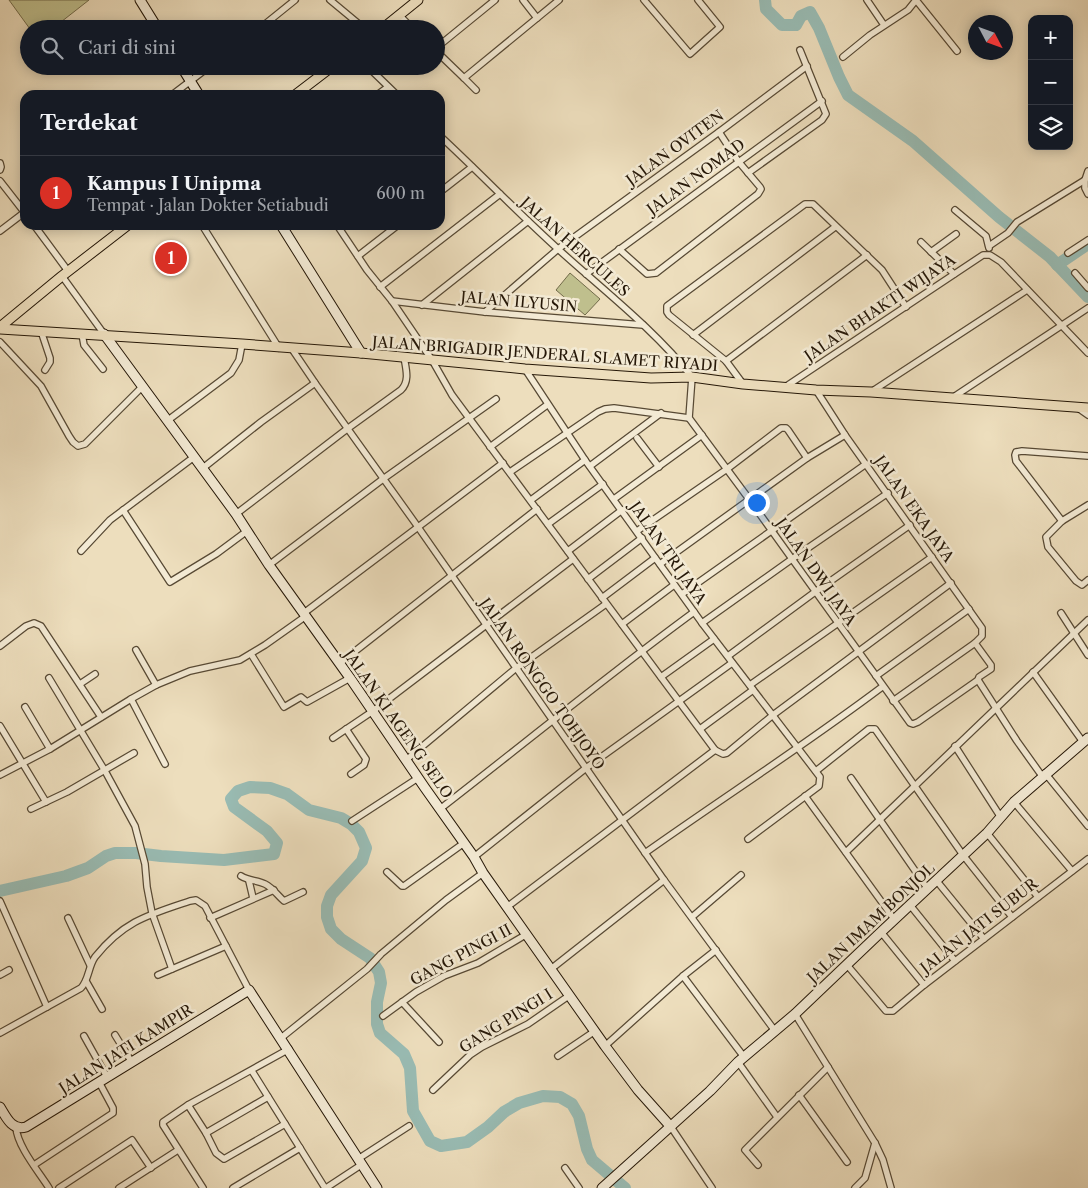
<!DOCTYPE html>
<html lang="id">
<meta charset="utf-8">
<style>
body{margin:0;font-family:"Libre Caslon Text",serif;background:#242831;color:#f1f3f6}
.controls{position:absolute;right:15px;top:15px;display:grid;overflow:hidden;border-radius:10px;box-shadow:0 2px 12px #0003}
.controls button{width:45px;height:45px;display:grid;place-items:center;padding:0;border:0;border-bottom:1px solid #363941;background:#171b24;color:#f1f3f6;font:25px sans-serif}
.compass{position:absolute;left:968px;top:15px;width:45px;height:45px;border-radius:50%;background:#171b24;box-shadow:0 2px 12px #0003;rotate:131deg}
.you{position:absolute;left:756px;top:502px;width:18px;height:18px;margin:-12px;border:4px solid #fff;border-radius:50%;background:#1a73e8;box-shadow:0 0 0 8px #1a73e833}
.badge{display:grid;place-items:center;width:32px;height:32px;border-radius:50%;background:#d93025;color:#fff;font-size:16px;font-weight:700}
.pin{position:absolute;translate:-50% -50%;border:2px solid #fff;box-shadow:0 1px 5px #0006}
.list{margin:0;padding:0;list-style:none}
h2{display:flex;justify-content:space-between;align-items:center;height:65px;margin:0;padding:0 20px;font-size:21px}
h2 small{font-size:16px;font-weight:400;color:#9ea1a6}
.list li{display:grid;grid-template-columns:32px 1fr auto;gap:15px;align-items:center;box-sizing:border-box;height:75px;padding:0 20px;border-top:1px solid #363941}
.list b{display:block;font-size:19px;white-space:nowrap}
.list p{margin:0;font-size:16px;white-space:nowrap;color:#9ea1a6}
.list em{font-size:16px;font-style:normal;color:#9ea1a6}
.icon{flex:none;width:28px;height:28px;fill:none;stroke:currentColor;stroke-width:2;stroke-linecap:round;stroke-linejoin:round}
.map{position:relative;flex:none;width:1088px;height:1188px;overflow:hidden}
.search{position:absolute;background:#171b24;box-shadow:0 2px 12px #0003;left:20px;top:20px;width:425px;height:55px;display:flex;align-items:center;gap:12px;box-sizing:border-box;padding:0 18px;border-radius:28px;color:#9ea1a6;font-size:19px}
.panel{position:absolute;background:#171b24;box-shadow:0 2px 12px #0003;left:20px;top:90px;width:425px;height:140px;border-radius:15px}
.map>svg:first-child{display:block}
.green{fill:#bfbf8d;stroke:#726b4a}
.lines{fill:none;stroke-linecap:round;stroke-linejoin:round}
.river{stroke:#99bcb4;stroke-width:12}
.street-casing{stroke:#574934;stroke-width:8}
.secondary-casing{stroke:#251707;stroke-width:11}
.primary-casing{stroke:#251707;stroke-width:11}
.street{stroke:#f3ead4;stroke-width:5.5}
.secondary{stroke:#f3ead4;stroke-width:9}
.primary{stroke:#eddebd;stroke-width:9}
.labels{text-anchor:middle;stroke-width:5;stroke-linejoin:round;paint-order:stroke}
.street-label{font-size:15px;fill:#251707;stroke:#f3ead4}
</style>
<div class="map">
<svg width="1088" height="1188" viewBox="0 0 1088 1188">
<rect width="100%" height="100%" fill="#eddebd"/>
<filter id="stains"><feTurbulence type="fractalNoise" baseFrequency=".004" numOctaves="4"/><feColorMatrix values="0 0 0 0 .2 0 0 0 0 .09 0 0 0 0 .02 0 0 0 .5 -.17"/></filter>
<radialGradient id="worn" r=".72"><stop offset=".6" stop-color="#630" stop-opacity="0"/><stop offset="1" stop-color="#630" stop-opacity=".3"/></radialGradient>
<g class="green">
<path d="M9,0H89L52,29H30Z"/>
<path d="M570,273L600,299L585,315L556,290Z"/>
</g>
<g class="lines">
<g class="river">
<path d="M765,0L766,9L782,25H796L801,16L810,12L819,28L839,77L848,95L913,141L999,217L1050,257L1088,297"/>
<path d="M1057,265L1088,244"/>
<path d="M0,891L66,876L88,868L106,856L115,853H136L161,856L224,860L274,854L277,843L267,831L234,807L231,799L238,791L250,787L270,788L287,794L309,810L341,818L351,824L359,832L366,848L362,861L331,895L327,906V917L331,929L341,939L370,958L379,972L381,983L377,1002V1024L380,1033L404,1054L410,1068L413,1111L430,1141L441,1146L467,1142L488,1127L504,1112L519,1103L543,1096L560,1097L572,1104L579,1116L587,1149L592,1160L625,1188"/>
</g>
<defs>
<g id="street">
<path d="M330,0L365,29"/>
<path d="M523,0L537,18"/>
<path d="M644,0L690,54L720,27L698,0"/>
<path d="M867,0L884,25"/>
<path d="M916,0L957,51"/>
<path d="M399,15L413,29"/>
<path d="M259,29L295,0"/>
<path d="M436,48L495,0"/>
<path d="M436,51L464,78L559,0"/>
<path d="M843,57L870,35L908,10L916,0"/>
<path d="M367,66L397,95"/>
<path d="M464,78L476,90"/>
<path d="M172,95L210,66"/>
<path d="M377,95L388,87"/>
<path d="M440,136C480,173 517,212 558,249C603,290 654,329 692,377L689,418L749,499L910,723L913,724L918,722L978,680L979,677L991,669V665L975,643"/>
<path d="M0,163L1,167L0,170"/>
<path d="M748,173L822,120L826,114L800,50"/>
<path d="M1085,180V188L1088,194"/>
<path d="M0,181L25,213"/>
<path d="M440,192L472,167"/>
<path d="M955,210L986,236L989,248"/>
<path d="M34,225L68,271"/>
<path d="M202,225L279,348"/>
<path d="M337,225L367,270L392,301L432,360L452,395L715,750L723,754L727,753L773,715L951,583"/>
<path d="M0,231L25,212"/>
<path d="M921,242L954,274"/>
<path d="M989,246L1008,233L1017,222L1085,180L1088,171"/>
<path d="M619,249L647,274L656,273L758,194L761,189L760,187L738,161L719,132"/>
<path d="M931,252L956,234"/>
<path d="M1068,253L1088,240"/>
<path d="M358,256L398,225"/>
<path d="M1075,273L1088,288"/>
<path d="M586,274L822,101"/>
<path d="M62,276L104,334"/>
<path d="M380,287L500,194"/>
<path d="M392,301L485,312L643,325"/>
<path d="M422,305L528,221"/>
<path d="M485,312L558,249L719,132L807,66"/>
<path d="M41,331L50,358V362L45,370"/>
<path d="M82,334L84,345L103,369"/>
<path d="M693,335L835,227"/>
<path d="M0,342L41,386L69,436L73,442L78,446L85,444L142,387"/>
<path d="M292,349L315,383L418,527L664,880L775,1031"/>
<path d="M726,361L867,255"/>
<path d="M525,369L585,460L702,623L820,777L819,786L748,839"/>
<path d="M743,384L726,361L669,315L667,312V306L805,204H813L882,270L906,307"/>
<path d="M785,387L983,255H990L1001,262L1088,353"/>
<path d="M816,390L845,435L982,628V636L975,643L893,701"/>
<path d="M871,392L1027,290"/>
<path d="M952,398L1088,308"/>
<path d="M1078,408L1088,415"/>
<path d="M167,421L231,373L239,360L242,344"/>
<path d="M637,438L659,467"/>
<path d="M490,447L547,405"/>
<path d="M590,466L661,413"/>
<path d="M203,468L261,422L315,383"/>
<path d="M510,472L598,412L605,409L614,408L689,418"/>
<path d="M614,499L702,435"/>
<path d="M531,500L585,460"/>
<path d="M1088,505L1062,521L1046,537L1048,547L1076,581L1082,585L1088,580"/>
<path d="M123,510L170,582L216,554L247,531"/>
<path d="M236,514L347,429L401,390C410,381 406,369 404,357"/>
<path d="M1062,521L1016,461L1015,455L1016,452L1022,451L1088,456"/>
<path d="M548,524L603,484"/>
<path d="M637,531L727,469L781,428H786L788,430L807,458"/>
<path d="M81,551L110,520L194,457"/>
<path d="M568,551L622,510"/>
<path d="M660,564L807,458L845,435"/>
<path d="M269,565L383,479L496,399"/>
<path d="M588,579L642,538"/>
<path d="M682,594L866,464"/>
<path d="M602,598L655,558"/>
<path d="M304,613L503,463"/>
<path d="M1061,613L1088,655"/>
<path d="M702,623L792,559L888,493"/>
<path d="M622,624L674,585"/>
<path d="M0,646L26,626L34,623L41,626L101,717"/>
<path d="M136,650L156,685"/>
<path d="M251,654L284,707L301,697L307,702L350,678"/>
<path d="M728,656L815,592L910,525"/>
<path d="M340,663L537,509"/>
<path d="M1033,672L1083,742"/>
<path d="M876,676L969,609"/>
<path d="M661,677L714,639"/>
<path d="M49,678L105,771L135,826L145,864L147,887L152,913L172,969"/>
<path d="M978,680L1017,741L1042,776"/>
<path d="M80,684L95,674"/>
<path d="M750,685L932,557"/>
<path d="M131,699L165,764"/>
<path d="M25,707L50,749"/>
<path d="M0,726L46,802"/>
<path d="M346,729L366,759L364,765L351,774"/>
<path d="M700,729L753,690"/>
<path d="M333,738L373,711L573,559"/>
<path d="M955,746L1000,816"/>
<path d="M406,760L515,669L606,604"/>
<path d="M816,771L869,729H875L963,855L1012,917"/>
<path d="M1045,773L1088,826"/>
<path d="M0,775L50,749L131,699L156,685L190,671L240,660L265,645L306,616"/>
<path d="M851,778L927,888"/>
<path d="M805,796L894,919"/>
<path d="M1014,802L1072,871"/>
<path d="M31,809L67,792L134,753"/>
<path d="M440,809C525,743 608,675 694,612"/>
<path d="M352,821L418,778"/>
<path d="M987,833L1038,897"/>
<path d="M846,852L1088,620"/>
<path d="M645,853C724,797 805,745 882,687"/>
<path d="M474,857L586,768L732,663"/>
<path d="M387,872L402,886H404L464,843"/>
<path d="M241,876C249,881 257,880 265,884C273,888 278,896 284,901L303,892"/>
<path d="M936,880L984,939"/>
<path d="M249,881L253,898"/>
<path d="M0,901L47,1007"/>
<path d="M910,905L955,961"/>
<path d="M507,907L715,750"/>
<path d="M692,917L741,875"/>
<path d="M68,918L90,965"/>
<path d="M210,918L274,890"/>
<path d="M881,932L924,985"/>
<path d="M847,965L886,1011H893L924,985L1088,859"/>
<path d="M551,969L664,880"/>
<path d="M0,975L9,970"/>
<path d="M158,975L226,946"/>
<path d="M683,976L744,1057"/>
<path d="M86,981L102,1009"/>
<path d="M402,1002L439,1042"/>
<path d="M795,1014L875,1143L883,1160L891,1188"/>
<path d="M383,1016L416,992L444,976L478,963L527,934"/>
<path d="M0,1033L81,988C89,980 88,967 95,957C124,921 148,915 190,901L196,900L205,906L249,990"/>
<path d="M115,1035L131,1061"/>
<path d="M84,1036L107,1077"/>
<path d="M281,1038L367,969L381,954L446,900L483,873"/>
<path d="M605,1046L683,976L716,950"/>
<path d="M558,1056L595,1031"/>
<path d="M738,1062L777,1117"/>
<path d="M252,1071L325,1188"/>
<path d="M433,1090L470,1055L482,1047L528,1024L570,995"/>
<path d="M799,1095L847,1162"/>
<path d="M188,1105L206,1133L216,1153L224,1159L285,1124"/>
<path d="M16,1127C17,1146 39,1172 49,1188"/>
<path d="M671,1127L712,1188"/>
<path d="M206,1133L268,1097"/>
<path d="M358,1159L409,1126"/>
<path d="M34,1165L113,1113V1108L99,1082"/>
<path d="M758,1165L745,1150L828,1067"/>
<path d="M565,1168L579,1188"/>
<path d="M59,1188L132,1140L151,1168"/>
<path d="M119,1188L178,1150"/>
<path d="M203,1188L163,1125V1122L188,1105L289,1049"/>
<path d="M233,1188L300,1148"/>
<path d="M326,1188L361,1165"/>
<path d="M855,1188L865,1178L875,1143"/>
</g>
<g id="secondary">
<path d="M140,0L158,29"/>
<path d="M181,66L199,95"/>
<path d="M281,225L361,353"/>
<path d="M104,334L236,514L269,565L350,678L425,788L474,857L483,873L605,1046L638,1090L671,1127"/>
<path d="M0,1107C6,1117 12,1131 26,1127L249,990L377,1188"/>
<path d="M602,1188L710,1091L738,1062L795,1014L881,932L987,833L1014,802L1088,738"/>
</g>
<g id="primary">
<path d="M382,29L418,0"/>
<path d="M295,95L333,66"/>
<path d="M0,327L62,276L128,225"/>
<path d="M0,329L242,344L361,353L525,369L651,378L692,377L743,384L816,390L871,392L1088,408"/>
</g>
</defs>
<use href="#street" class="street-casing"/>
<use href="#secondary" class="secondary-casing"/>
<use href="#primary" class="primary-casing"/>
<use href="#street" class="street"/>
<use href="#secondary" class="secondary"/>
<use href="#primary" class="primary"/>
</g>
<g class="labels">
<g class="street-label">
<text transform="translate(675 148) rotate(-36)" y="5">JALAN OVITEN</text>
<text transform="translate(696 177) rotate(-36)" y="5">JALAN NOMAD</text>
<text transform="translate(575 247) rotate(42)" y="5">JALAN HERCULES</text>
<text transform="translate(519 302) rotate(5)" y="5">JALAN ILYUSIN</text>
<text transform="translate(880 308) rotate(-34)" y="5">JALAN BHAKTI WIJAYA</text>
<text transform="translate(545 354) rotate(4)" y="5">JALAN BRIGADIR JENDERAL SLAMET RIYADI</text>
<text transform="translate(914 509) rotate(55)" y="5">JALAN EKA JAYA</text>
<text transform="translate(668 553) rotate(55)" y="5">JALAN TRI JAYA</text>
<text transform="translate(816 572) rotate(55)" y="5">JALAN DWI JAYA</text>
<text transform="translate(542 684) rotate(55)" y="5">JALAN RONGGO TOHJOYO</text>
<text transform="translate(398 724) rotate(55)" y="5">JALAN KI AGENG SELO</text>
<text transform="translate(871 923) rotate(-43)" y="5">JALAN IMAM BONJOL</text>
<text transform="translate(979 926) rotate(-38)" y="5">JALAN JATI SUBUR</text>
<text transform="translate(461 955) rotate(-28)" y="5">GANG PINGI II</text>
<text transform="translate(506 1021) rotate(-32)" y="5">GANG PINGI I</text>
<text transform="translate(126 1049) rotate(-32)" y="5">JALAN JATI KAMPIR</text>
</g>
</g>
<rect width="100%" height="100%" filter="url(#stains)"/>
<rect width="100%" height="100%" fill="url(#worn)"/>
</svg>
<div class="controls">
<button>+</button>
<button>−</button>
<button><svg class="icon" aria-label="layers" viewBox="0 0 24 24"><path d="M12 4l9 5-9 5-9-5zM3 14l9 5 9-5"/></svg></button>
</div>
<svg class="compass" viewBox="-18 -18 36 36"><path d="M0-13l5 13h-10z" fill="#e53935"/><path d="M0 13l5-13h-10z" fill="#9ea1a6"/></svg>
<div class="you"></div>
<div class="pin badge" style="left:171px;top:258px">1</div>
<div class="search"><svg class="icon" aria-label="search" viewBox="0 0 24 24"><circle cx="10" cy="10" r="6"/><path d="M15 15l6 6"/></svg>Cari di sini</div>
<section class="panel">
<h2>Terdekat<small></small></h2>
<ul class="list">
<li><span class="badge">1</span><div><b>Kampus I Unipma</b><p>Tempat · Jalan Dokter Setiabudi</p></div><em>600 m</em></li>
</ul>
</section>
</div>
